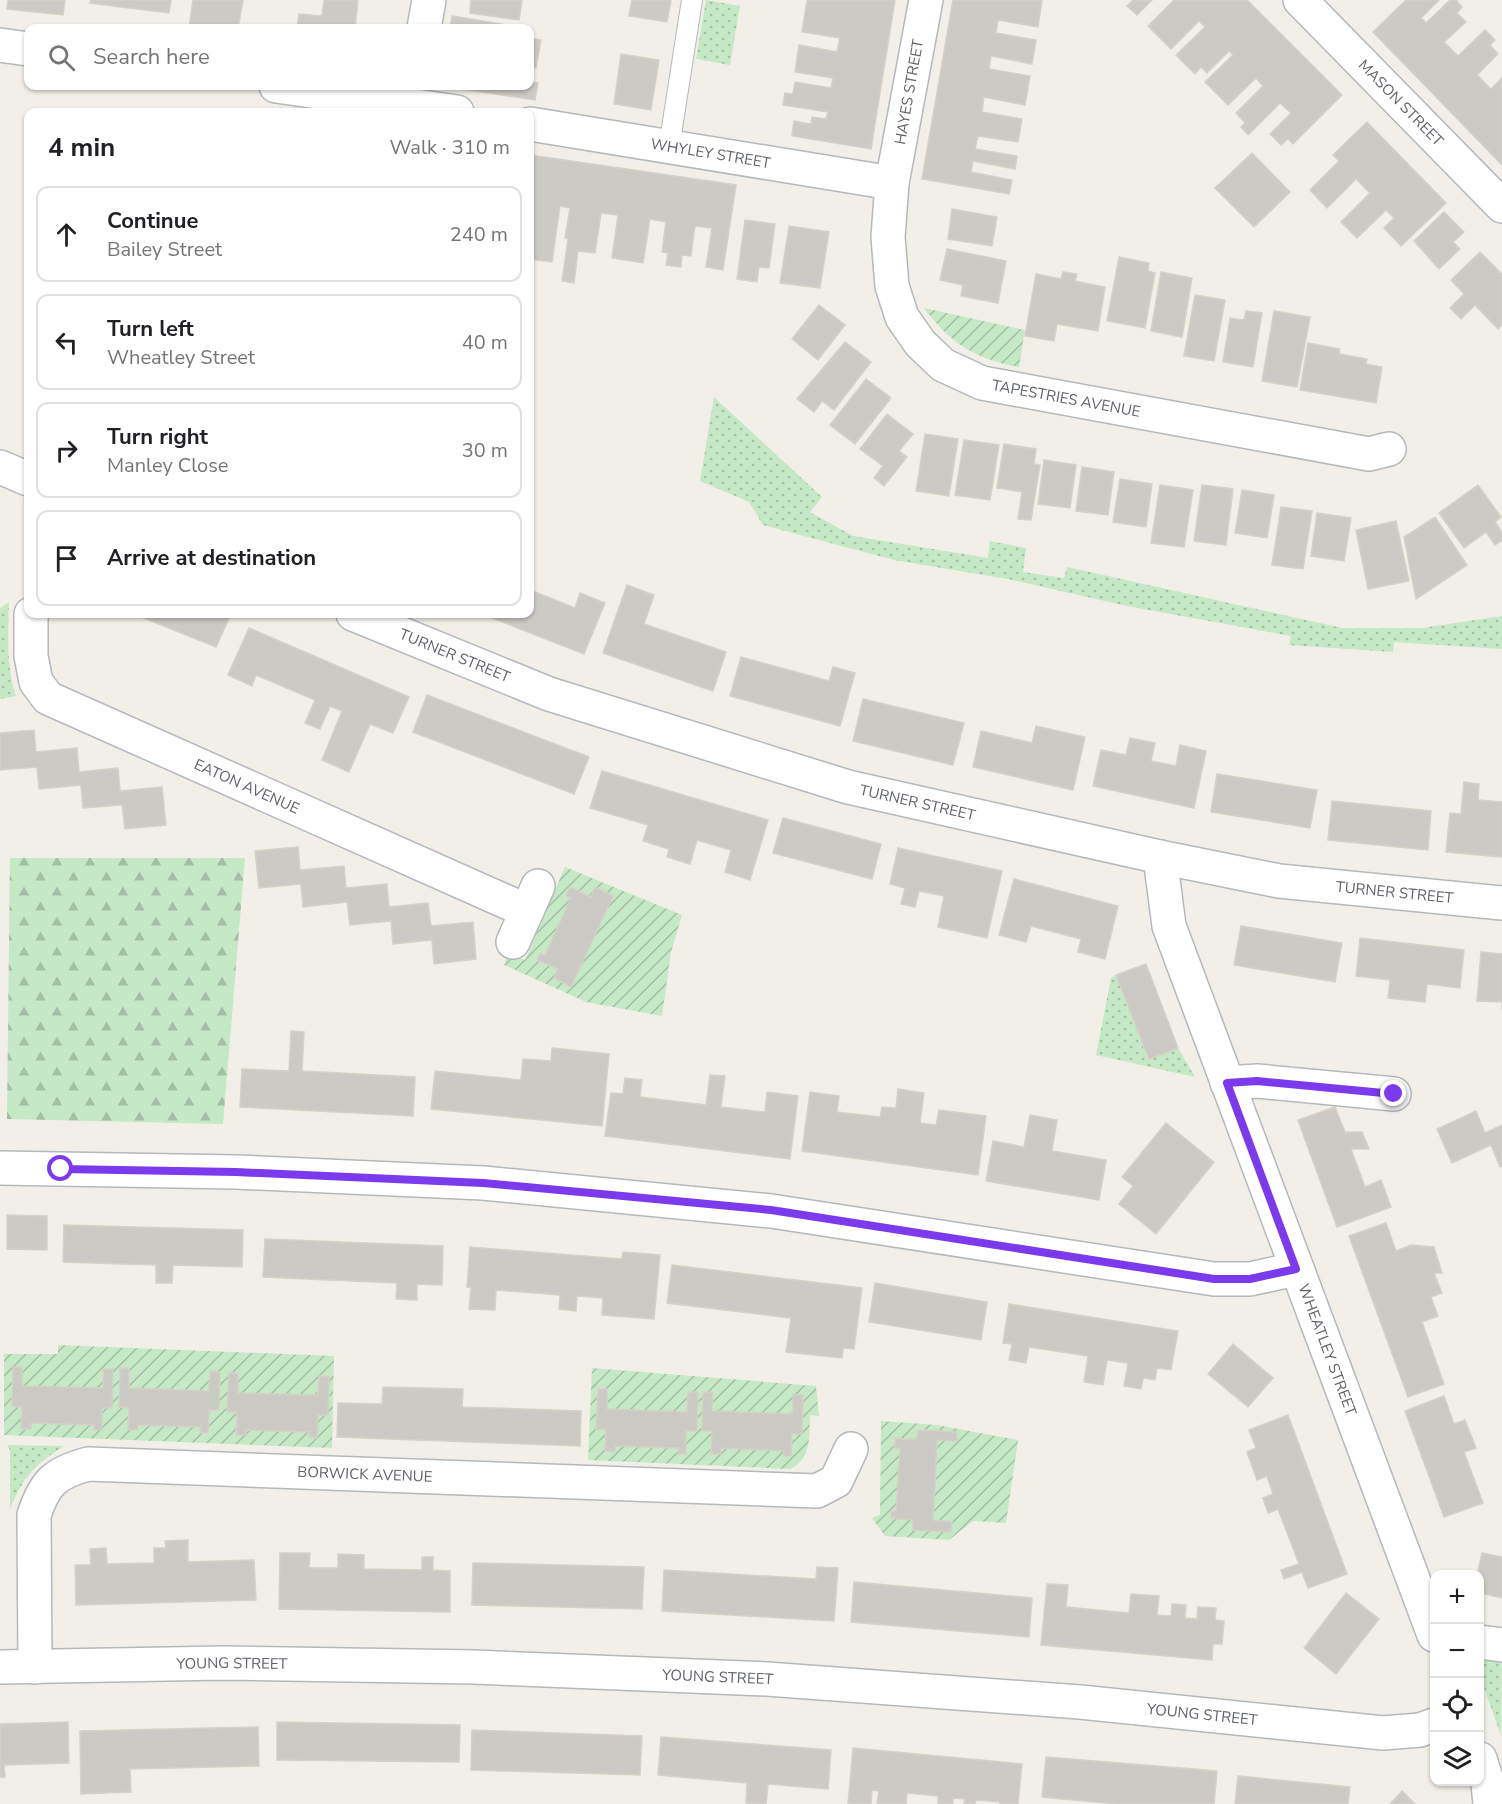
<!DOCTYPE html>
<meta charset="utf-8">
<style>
body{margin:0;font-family:"Nunito Sans",sans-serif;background:#f6f6f6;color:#202124}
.controls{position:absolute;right:18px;bottom:18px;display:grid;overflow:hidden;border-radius:12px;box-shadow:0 2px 4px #0004}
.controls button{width:54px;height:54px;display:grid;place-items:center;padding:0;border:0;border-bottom:2px solid #e0e0e0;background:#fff;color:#202124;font:30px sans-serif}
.stop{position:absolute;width:18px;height:18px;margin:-14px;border:4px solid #7c3aed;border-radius:50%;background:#fff}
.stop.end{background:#7c3aed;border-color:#fff;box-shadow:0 2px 6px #0008}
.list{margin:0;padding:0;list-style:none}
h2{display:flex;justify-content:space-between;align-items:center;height:78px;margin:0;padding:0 24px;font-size:26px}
h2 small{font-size:20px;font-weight:400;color:#757577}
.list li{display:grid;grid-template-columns:39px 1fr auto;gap:18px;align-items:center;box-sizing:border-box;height:96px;margin:0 12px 12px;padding:0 12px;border:2px solid #e0e0e0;border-radius:12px}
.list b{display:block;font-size:22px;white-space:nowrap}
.list p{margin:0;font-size:20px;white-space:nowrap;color:#757577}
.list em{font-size:20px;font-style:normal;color:#757577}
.icon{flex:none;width:33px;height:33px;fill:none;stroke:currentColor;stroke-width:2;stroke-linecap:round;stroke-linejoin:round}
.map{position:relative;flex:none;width:1502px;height:1804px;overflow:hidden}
.search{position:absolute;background:#fff;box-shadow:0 2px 4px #0004;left:24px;top:24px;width:510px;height:66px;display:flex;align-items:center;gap:15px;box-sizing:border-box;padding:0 21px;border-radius:12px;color:#757577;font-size:22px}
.panel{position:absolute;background:#fff;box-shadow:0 2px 4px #0004;left:24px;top:108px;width:510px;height:510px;border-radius:12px}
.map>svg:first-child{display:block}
.grass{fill:url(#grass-dots)}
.forest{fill:url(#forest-firs)}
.garden{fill:url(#garden-furrows);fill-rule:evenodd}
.building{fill:#cccac5;stroke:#d6d1c6;stroke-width:1.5}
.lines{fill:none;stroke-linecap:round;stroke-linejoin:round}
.lane-casing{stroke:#b5b8bc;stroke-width:22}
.street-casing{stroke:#b5b8bc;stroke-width:36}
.lane{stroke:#fff;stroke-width:20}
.street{stroke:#fff;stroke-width:33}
.route{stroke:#7c3aed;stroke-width:8}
.labels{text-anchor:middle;stroke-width:4.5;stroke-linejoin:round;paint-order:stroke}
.street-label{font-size:15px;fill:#5f6368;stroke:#fff}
</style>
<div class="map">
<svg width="1502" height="1804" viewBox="0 0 1502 1804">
<defs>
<pattern id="grass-dots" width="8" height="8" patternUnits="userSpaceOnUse" patternTransform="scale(1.5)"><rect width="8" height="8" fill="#c5e8c5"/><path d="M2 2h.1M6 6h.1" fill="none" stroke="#a3c0a4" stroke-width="1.8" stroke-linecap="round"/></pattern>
<pattern id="forest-firs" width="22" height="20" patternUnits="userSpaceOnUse" patternTransform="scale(1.5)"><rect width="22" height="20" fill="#c5e8c5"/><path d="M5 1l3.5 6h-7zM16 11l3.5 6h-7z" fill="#a3c0a4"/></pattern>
<pattern id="garden-furrows" width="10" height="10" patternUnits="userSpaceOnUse" patternTransform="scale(1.5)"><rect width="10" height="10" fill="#c5e8c5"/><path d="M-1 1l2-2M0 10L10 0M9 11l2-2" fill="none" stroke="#a3c0a4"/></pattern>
</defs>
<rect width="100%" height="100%" fill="#f1efe8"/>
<g class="grass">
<path d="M706,0L740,6L730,65L696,59Z"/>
<path d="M714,397L822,497L810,512L853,536L988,558L990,541L1026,548L1023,572L1064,578L1067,567L1342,628H1422L1502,616V649L1394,642L1393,652L1289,645L1291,636L1127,606L1008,579L894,560L763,525L749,502L700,481Z"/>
<path d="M9,602C8,634 6,666 16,696L0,699V608Z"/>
<path d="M1116,975L1148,1059L1178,1048L1195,1077L1096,1055L1111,978Z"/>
<path d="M7,1445L64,1446C33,1466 24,1476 10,1509V1450Z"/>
<path d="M1480,1648L1502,1651L1501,1736L1480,1676Z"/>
</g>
<path class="forest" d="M10,858H245L223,1124L7,1119Z"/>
<g class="garden">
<path d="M924,308L1025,330L1019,367C975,359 951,344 924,308Z"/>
<path d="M565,867L682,915L671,952L662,1016L586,1002L504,965L508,954L525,960ZM570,888L591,897L595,888L613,896L571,986L554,978L558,969L537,960L540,953L545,955L571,898Z"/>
<path d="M58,1345L334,1356L332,1448L4,1435V1354H58ZM13,1367L22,1368V1386L103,1388V1369H113L112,1407L102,1408V1430L94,1425L31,1423V1429H22V1407L12,1406ZM120,1369H129V1388L209,1391L210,1371L220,1372L219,1410H209L201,1433V1427L138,1425L137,1430H128L129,1408L119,1407ZM229,1373L238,1374V1393L318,1395L319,1376H329L328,1415H318L246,1430V1435H237V1412H227Z"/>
<path d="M592,1368L816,1386L819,1416L810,1415C809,1436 812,1459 790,1469L588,1460ZM598,1389L607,1390V1409L687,1412L697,1431H686L685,1454H679V1448L615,1446V1451L606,1429L596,1428ZM703,1392H713L712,1411L793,1414V1395H803L802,1433L792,1434L791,1456H784V1451L721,1448L712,1431H702Z"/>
<path d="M881,1421L937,1425L1018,1440L1006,1523L973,1521L949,1540L885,1536L872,1518L880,1515ZM918,1430L957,1432L956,1441L937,1440L933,1520L952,1522L951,1532L913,1530V1520L891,1518V1511H896L900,1448H894L895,1438L917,1440Z"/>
</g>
<g class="building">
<path d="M8,0H65L63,15L7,9Z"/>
<path d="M91,0H171L169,13L90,3Z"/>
<path d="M193,0H243L238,28H189Z"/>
<path d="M324,0H358L355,28H297L299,14L322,16Z"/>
<path d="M471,0H522L519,20L470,13Z"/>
<path d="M632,0H671L667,22L629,16Z"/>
<path d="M807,0H895L871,149L792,136L794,121L811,124L812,117L826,119L828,112L783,105L785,93L793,94L795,82L831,88L833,78L795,72L799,45L837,52L840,38L802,32Z"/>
<path d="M953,0H1042L1038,27L998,20L996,33L1036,40L1032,64L991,56L989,69L1030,76L1025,105L984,97L982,112L1022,119L1018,142L978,136L975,149L1017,156L1015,169L973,161L971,172L1012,180L1009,194L922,179Z"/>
<path d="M1133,0H1152L1137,15L1127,6Z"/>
<path d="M1174,0H1247L1342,95L1293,144L1288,139L1281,145L1270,134L1291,113L1280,103L1248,135L1241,127L1245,123L1236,113L1263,86L1256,78L1228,105L1205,82L1233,55L1229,51L1207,73L1201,67L1195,74L1176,55L1205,27L1199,21L1171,49L1148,26Z"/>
<path d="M1406,0H1439L1421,18L1426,23L1450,0H1456L1462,7L1457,13L1466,22L1444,42L1458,56L1485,30L1495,40L1490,45L1498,54L1477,75L1491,89L1502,78V165L1373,32Z"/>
<path d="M452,16L502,24L501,28H450Z"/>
<path d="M530,38L541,40L536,68L530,67Z"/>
<path d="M621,54L659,60L651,110L614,104Z"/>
<path d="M530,82L538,83L535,100L442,86H530Z"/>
<path d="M1367,122L1446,203L1401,246L1384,228L1394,218L1386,210L1357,238L1341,222L1370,193L1356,179L1327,208L1310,190L1339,161L1333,155Z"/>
<path d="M1252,153L1290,192L1254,227L1215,188Z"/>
<path d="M530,155L736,185L723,270L706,267L712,228L695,226L691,256L682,255L681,267L666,265L668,253L662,252L666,222L650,219L643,263L612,258L618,215L601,213L595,253L578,251L574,283L562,281L568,239L565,238L570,208L560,206L552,262L530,259Z"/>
<path d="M952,209L997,217L992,246L948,239Z"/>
<path d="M1444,212L1464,232L1453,242L1460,249L1439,269L1414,241Z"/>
<path d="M745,220L775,224L769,268L759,267L757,282L737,279Z"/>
<path d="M789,226L829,232L820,288L780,283Z"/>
<path d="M947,249L1006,261L998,303L961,296L963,285L940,280Z"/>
<path d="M1480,252L1502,274V325L1498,329L1475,305L1461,319L1450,308L1464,294L1451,280Z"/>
<path d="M1119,257L1149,263L1148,271L1155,273L1145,328L1107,321Z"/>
<path d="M1063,272L1077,274L1075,281L1105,287L1098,331L1057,324L1054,341L1025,336L1036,274L1061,279Z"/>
<path d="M1161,272L1192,278L1182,337L1151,331Z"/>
<path d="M1195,295L1225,300L1214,361L1184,356Z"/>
<path d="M819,305L845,325L818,360L792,339Z"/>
<path d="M1246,311L1262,313L1253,367L1223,362L1230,318L1244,320Z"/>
<path d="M1274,311L1310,317L1297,387L1262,381Z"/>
<path d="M845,342L871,362L834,410L822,401L814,412L797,399Z"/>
<path d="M1308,343L1340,349L1339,354L1367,359L1366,364L1382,367L1376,403L1300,390Z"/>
<path d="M866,379L891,398L855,444L830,425Z"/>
<path d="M887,414L913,434L899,451L907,457L884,486L874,478L883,466L860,449Z"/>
<path d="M925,434L958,439L949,496L916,491Z"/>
<path d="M964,440L999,445L990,500L955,495Z"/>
<path d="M1004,444L1036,449L1034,464L1040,465L1031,520L1018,519L1022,492L997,488Z"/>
<path d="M1044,460L1076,465L1070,508L1038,504Z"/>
<path d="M1082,467L1114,472L1108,515L1076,511Z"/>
<path d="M1120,479L1152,484L1146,527L1113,522Z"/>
<path d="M1160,485L1193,490L1184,547L1151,543Z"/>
<path d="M1202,485L1233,489L1226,545L1194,541Z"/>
<path d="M1478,485L1501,517L1495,522L1502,532V540L1495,545L1486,532L1464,548L1439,513Z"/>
<path d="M1242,490L1274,495L1267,538L1235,533Z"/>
<path d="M1281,507L1312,511L1303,569L1272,565Z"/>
<path d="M1317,513L1351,518L1344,561L1311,556Z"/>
<path d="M1435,517L1467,565L1416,599L1404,537Z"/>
<path d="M1396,521L1409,581L1368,589L1356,530Z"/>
<path d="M627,585L654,595L644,624L726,652L713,691L603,653Z"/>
<path d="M530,590L575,608L580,593L605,603L584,654L482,614H530Z"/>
<path d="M134,614H231L216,647Z"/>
<path d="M249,628L409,697L393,733L370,724L349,772L322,760L342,711L330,706L320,729L305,723L315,700L256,675L252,686L228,675Z"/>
<path d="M741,657L829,681L833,667L855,673L840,726L730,696Z"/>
<path d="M427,695L589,757L574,794L413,732Z"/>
<path d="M863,699L964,723L953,765L853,741Z"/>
<path d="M1036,726L1085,737L1073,790L973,767L981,731L1032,743Z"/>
<path d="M34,730L36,752L77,748L79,772L118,768L120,791L162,787L166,825L125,829L122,805L83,808L81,785L39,789L37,767L0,770V733Z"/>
<path d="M1130,738L1155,743L1151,761L1176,766L1180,745L1206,751L1194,808L1093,786L1101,750L1126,755Z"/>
<path d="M602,771L768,820L750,880L725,872L731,850L697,840L690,864L667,857L669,849L643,841L648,825L590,808Z"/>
<path d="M1217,774L1317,790L1310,828L1211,812Z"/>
<path d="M1464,782L1479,784L1478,800L1502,802V857L1446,852L1450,813L1461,814Z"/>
<path d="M1332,801L1431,811L1428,850L1328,840Z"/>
<path d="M783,818L881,844L872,879L773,853Z"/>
<path d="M298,847L300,870L344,866L346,888L387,884L389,907L428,903L431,926L473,922L476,959L434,964L432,940L393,944L391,921L350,925L347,902L303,907L301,884L259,888L255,851Z"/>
<path d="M898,848L1002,871L987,938L938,927L944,896L919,891L915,907L901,904L905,888L890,884Z"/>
<path d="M1014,879L1118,906L1105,959L1078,952L1081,939L1031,926L1026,942L999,935Z"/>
<path d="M570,887L591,897L595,887L613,896L571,987L554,978L558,969L537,960L540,953L545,955L571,898L566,896Z"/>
<path d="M1241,926L1342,943L1335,982L1234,965Z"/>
<path d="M1360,938L1464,950L1460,988L1427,984L1425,1002L1388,998L1390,980L1356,976Z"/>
<path d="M1481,952L1502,954V1010V1002L1477,1001Z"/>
<path d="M1146,964L1178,1048L1149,1059L1116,975Z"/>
<path d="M291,1031L304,1032L302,1071L415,1077L413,1116L240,1107L242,1069L289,1071Z"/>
<path d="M552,1048L609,1054L602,1126L431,1109L435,1071L521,1080L523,1059L551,1061Z"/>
<path d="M710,1075L725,1076L721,1107L765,1112L767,1092L798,1096L790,1159L605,1136L611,1093L623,1094L625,1078L642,1080L640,1097L706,1105Z"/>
<path d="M898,1089L924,1093L920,1123L936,1125L939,1110L986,1116L978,1175L802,1151L810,1092L839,1096L837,1112L880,1117L882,1107L896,1108Z"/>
<path d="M1335,1107L1345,1132H1362L1369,1149H1351L1365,1187L1381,1180L1391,1207L1337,1227L1298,1120Z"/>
<path d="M1476,1111L1485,1133L1502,1125V1166L1500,1167L1491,1145L1452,1163L1437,1129Z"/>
<path d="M1030,1115L1057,1120L1052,1151L1106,1160L1099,1200L986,1181L993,1141L1024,1147Z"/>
<path d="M1166,1123L1214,1162L1156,1234L1119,1204L1133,1186L1122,1177Z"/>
<path d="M7,1215L47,1216V1250L7,1249Z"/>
<path d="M1386,1223L1396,1251L1411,1245L1434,1247L1442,1273H1434L1442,1293L1431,1297L1438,1316L1422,1322L1444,1384L1408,1397L1349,1236Z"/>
<path d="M64,1225L243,1230L242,1267L173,1265L172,1283H156V1265L63,1262Z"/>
<path d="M265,1239L443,1246L442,1285L417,1284V1300L396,1299L397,1283L263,1277Z"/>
<path d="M470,1247L622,1259L623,1252L660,1255L654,1319L602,1315L603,1298L577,1296L576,1311L559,1309L560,1295L496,1290L495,1310L469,1309L471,1288L467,1287Z"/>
<path d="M672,1265L862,1288L854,1349L843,1348L842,1358L786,1352L791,1318L667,1303Z"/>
<path d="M875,1283L987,1302L981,1340L869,1322Z"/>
<path d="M1009,1304L1178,1331L1171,1370L1157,1368L1155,1380L1143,1378L1141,1389L1124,1386L1128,1363L1107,1360L1103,1385L1084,1382L1088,1356L1029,1347L1026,1363L1009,1360L1012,1344L1003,1343Z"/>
<path d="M1233,1344L1273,1378L1248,1407L1208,1374Z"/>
<path d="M13,1367H22V1386L103,1388V1369H113L112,1408H102V1430H94V1425L31,1423V1429H21L22,1407L12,1406Z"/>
<path d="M120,1368H129V1388L209,1391L210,1371L220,1372L219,1410H209L208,1433H200L201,1427L138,1425L137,1430H128L129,1408L119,1407Z"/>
<path d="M229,1373H238V1393L318,1395L319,1376H329L328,1415H318L317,1438L309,1437V1432L246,1430V1435H236L237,1412H227Z"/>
<path d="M383,1387L463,1389L462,1407L581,1411L580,1446L337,1437L338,1403L382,1404Z"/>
<path d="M598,1389H607V1409L687,1412L688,1392H698L697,1431H686V1454H678L679,1448L615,1446V1452L605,1451L606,1429H596Z"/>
<path d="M703,1392H713L712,1411L793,1414V1395H803L802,1434H792L791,1456H784V1451L721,1448V1454H711L712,1431H702Z"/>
<path d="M1444,1396L1454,1424L1465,1420L1476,1448L1464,1452L1483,1503L1444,1517L1405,1411Z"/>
<path d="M1288,1415L1347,1574L1308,1588L1302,1572L1284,1579L1281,1570L1299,1564L1278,1509L1268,1513L1263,1498L1273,1494L1267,1476L1257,1480L1247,1452L1256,1448L1249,1430Z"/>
<path d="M918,1430L957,1432V1441L937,1440L933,1520L952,1522L951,1532L913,1530V1520L891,1518V1511H896L900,1448H894L895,1438L917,1440Z"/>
<path d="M188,1540V1562L254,1560L256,1600L76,1605L75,1565H91L90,1549L106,1548L107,1564L154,1563V1548H166L165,1541Z"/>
<path d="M280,1553H310L309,1568H338V1554L364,1555V1569L422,1570V1557H433V1570L450,1571V1612L279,1609Z"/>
<path d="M1482,1553L1502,1557V1598L1480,1593V1574H1477Z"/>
<path d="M473,1563L644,1567L642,1609L472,1605Z"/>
<path d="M817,1567L838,1568L834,1621L662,1611L664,1570L816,1579Z"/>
<path d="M854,1582L1032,1598L1029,1637L851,1622Z"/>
<path d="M1047,1584L1068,1585L1066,1607L1129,1613L1131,1594L1159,1596L1157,1615L1171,1616L1172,1604L1186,1605L1185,1618L1197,1619L1198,1607L1216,1608L1215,1620L1224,1621L1222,1644H1213L1212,1660L1041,1645Z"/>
<path d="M1346,1593L1379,1619L1336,1674L1304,1648Z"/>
<path d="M68,1722L69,1763L4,1765L5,1777H0V1724Z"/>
<path d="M277,1722L460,1725L459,1762L277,1760Z"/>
<path d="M258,1727L259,1766L130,1769L131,1792L81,1794L80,1731Z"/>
<path d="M472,1730L642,1736L640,1775L471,1770Z"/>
<path d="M661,1737L831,1750L828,1789L768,1784L766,1804L746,1803L747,1783L658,1775Z"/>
<path d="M853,1748L1022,1764L1018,1804H1000V1802L976,1800L975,1804H964L965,1799L953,1798V1804H938V1796L907,1793L906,1804H877L879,1791L872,1790L871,1804H848Z"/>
<path d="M1046,1757L1217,1771L1214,1804H1116L1042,1797Z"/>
<path d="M1238,1776L1350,1787L1348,1804H1235Z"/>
<path d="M1402,1791L1415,1804H1390Z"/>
</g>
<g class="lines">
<defs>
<path id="lane" d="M669,147L692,0"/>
<g id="street">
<path id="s1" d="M926,0L892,183L888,237L892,286L902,317L920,343L943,365L982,383L1369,454L1389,449"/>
<path id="s2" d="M1300,0L1502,206"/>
<path d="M424,28L429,0"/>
<path d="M0,45L28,49"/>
<path d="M276,86L457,112"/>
<path id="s3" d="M530,124L892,183"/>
<path d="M0,467L28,479"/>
<path id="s4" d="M31,614V656L36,682L48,698L527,911"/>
<path id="s5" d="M353,614L549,694L848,787L1160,857L1279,881L1502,903"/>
<path id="s6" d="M1160,857L1169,926L1434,1635"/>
<path d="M513,942L538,886"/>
<path d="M1227,1083L1257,1081L1394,1094"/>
<path d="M0,1168L236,1172L483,1183L771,1211L1214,1279H1250L1296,1269"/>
<path d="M1480,1642L1502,1645"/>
<path id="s7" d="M0,1667L224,1663L474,1667L767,1679L1080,1702L1383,1733L1420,1730L1434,1725"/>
<path id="s8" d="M35,1667L34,1515C45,1482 55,1473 88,1464L817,1491L836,1481L851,1449"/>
<path d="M1480,1759L1488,1784L1490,1804"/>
</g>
</defs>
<use href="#lane" class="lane-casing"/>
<use href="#street" class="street-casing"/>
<use href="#lane" class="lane"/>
<use href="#street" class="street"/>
</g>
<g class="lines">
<path class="route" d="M61,1169L236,1172L483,1183L771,1210L1214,1279H1250L1296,1269L1227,1083L1257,1081L1394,1094"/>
</g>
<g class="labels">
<g class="street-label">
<text transform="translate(909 92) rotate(-80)" y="5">HAYES STREET</text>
<text dy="5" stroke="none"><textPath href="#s2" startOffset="144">MASON STREET</textPath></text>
<text dy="5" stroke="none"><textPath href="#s3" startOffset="183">WHYLEY STREET</textPath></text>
<text dy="5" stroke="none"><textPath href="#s1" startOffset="514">TAPESTRIES AVENUE</textPath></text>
<text dy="5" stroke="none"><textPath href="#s5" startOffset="110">TURNER STREET</textPath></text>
<text dy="5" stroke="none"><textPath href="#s4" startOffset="306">EATON AVENUE</textPath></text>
<text dy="5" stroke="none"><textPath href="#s5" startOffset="596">TURNER STREET</textPath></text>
<text dy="5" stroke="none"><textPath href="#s5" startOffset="1082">TURNER STREET</textPath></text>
<text dy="5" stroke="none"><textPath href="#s6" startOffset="522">WHEATLEY STREET</textPath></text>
<text dy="5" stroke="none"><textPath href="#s8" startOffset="508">BORWICK AVENUE</textPath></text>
<text dy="5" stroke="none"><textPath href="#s7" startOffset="232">YOUNG STREET</textPath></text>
<text dy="5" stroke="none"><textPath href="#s7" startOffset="718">YOUNG STREET</textPath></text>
<text dy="5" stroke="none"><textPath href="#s7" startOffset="1204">YOUNG STREET</textPath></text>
</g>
</g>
</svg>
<div class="controls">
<button>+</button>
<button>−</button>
<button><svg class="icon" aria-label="locate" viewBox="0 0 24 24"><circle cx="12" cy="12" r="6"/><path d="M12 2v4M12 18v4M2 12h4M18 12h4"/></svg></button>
<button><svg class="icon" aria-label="layers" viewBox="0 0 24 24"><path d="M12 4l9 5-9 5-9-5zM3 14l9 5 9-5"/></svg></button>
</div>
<div class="stop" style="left:61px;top:1169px"></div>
<div class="stop end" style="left:1394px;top:1094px"></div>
<div class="search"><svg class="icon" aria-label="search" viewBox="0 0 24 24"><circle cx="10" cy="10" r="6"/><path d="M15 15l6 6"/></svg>Search here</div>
<section class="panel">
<h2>4 min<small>Walk · 310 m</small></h2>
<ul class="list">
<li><svg class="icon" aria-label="ahead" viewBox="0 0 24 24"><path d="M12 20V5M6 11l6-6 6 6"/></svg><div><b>Continue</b><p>Bailey Street</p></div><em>240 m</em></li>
<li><svg class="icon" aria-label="left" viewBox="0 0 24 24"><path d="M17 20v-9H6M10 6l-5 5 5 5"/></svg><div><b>Turn left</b><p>Wheatley Street</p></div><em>40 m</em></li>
<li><svg class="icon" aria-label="right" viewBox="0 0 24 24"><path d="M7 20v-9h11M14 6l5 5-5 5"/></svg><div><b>Turn right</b><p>Manley Close</p></div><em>30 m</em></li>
<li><svg class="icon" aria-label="arrive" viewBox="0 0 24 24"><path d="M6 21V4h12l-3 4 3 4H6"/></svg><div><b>Arrive at destination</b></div></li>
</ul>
</section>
</div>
